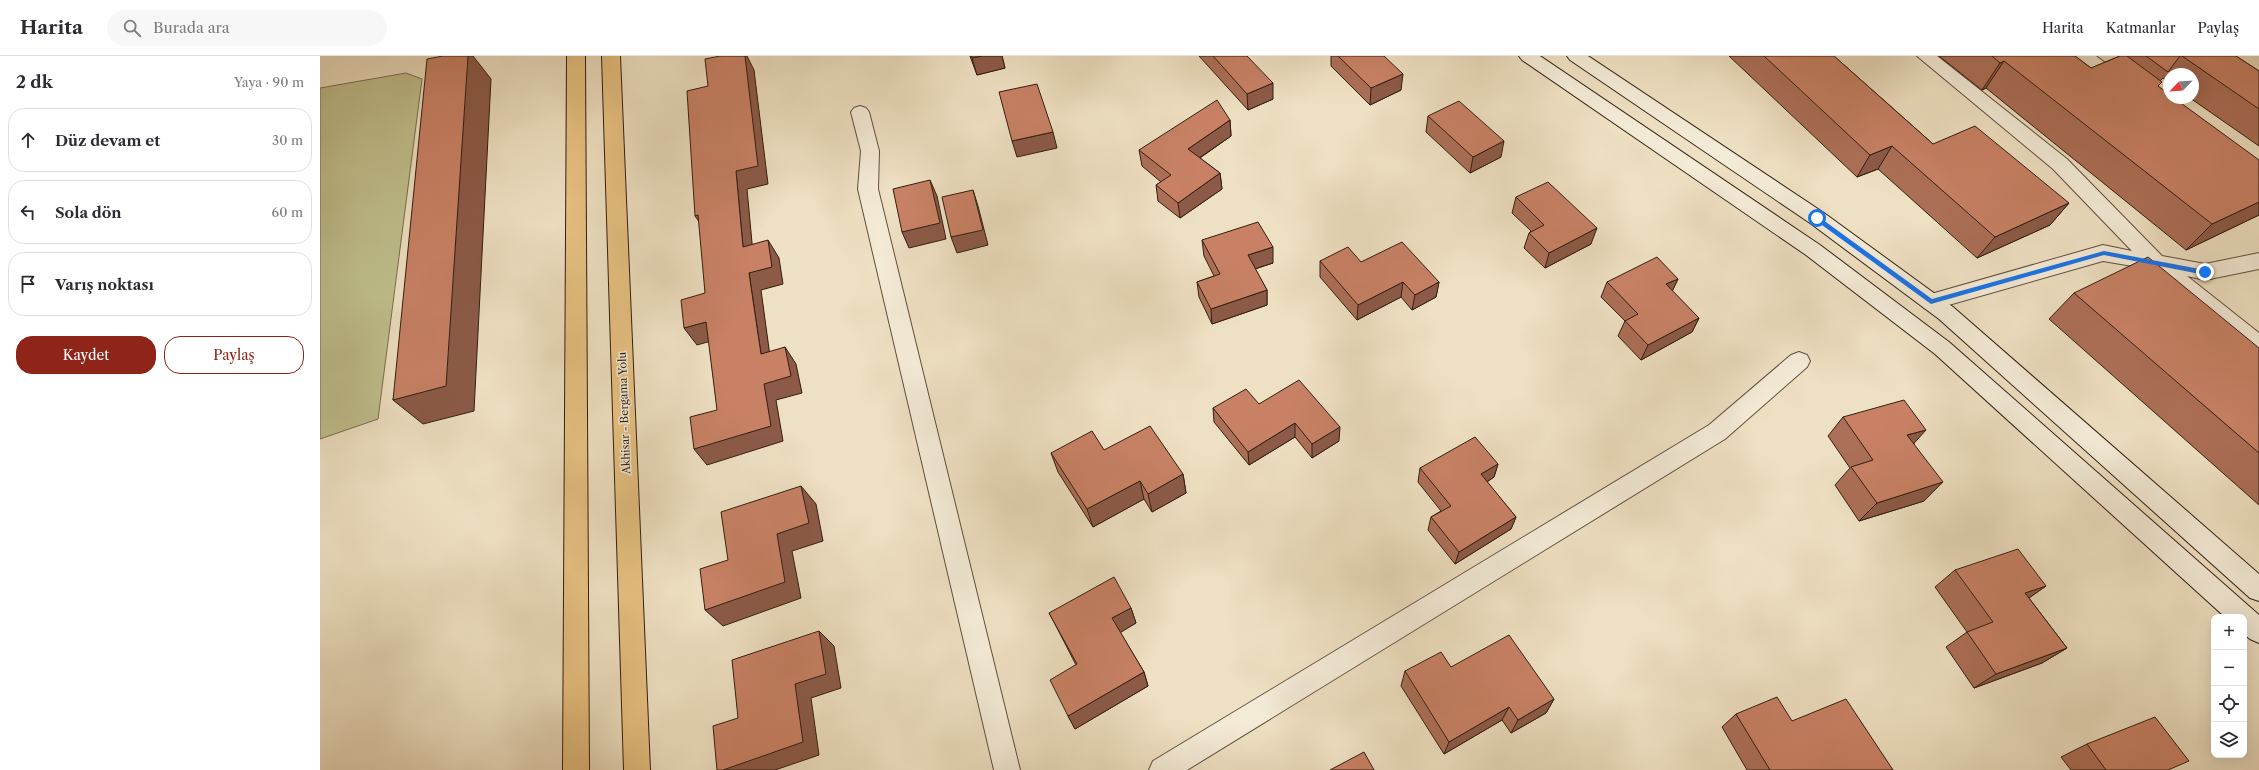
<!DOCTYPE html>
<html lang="tr">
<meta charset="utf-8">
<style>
body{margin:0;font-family:"Libre Caslon Text",serif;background:#f7f7f7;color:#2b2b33}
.controls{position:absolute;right:12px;bottom:12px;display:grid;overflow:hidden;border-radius:8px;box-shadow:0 4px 16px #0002}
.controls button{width:36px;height:36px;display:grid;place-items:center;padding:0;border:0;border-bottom:1px solid #e1e1e2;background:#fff;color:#2b2b33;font:20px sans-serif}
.compass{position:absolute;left:1843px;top:12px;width:36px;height:36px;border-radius:50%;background:#fff;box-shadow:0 4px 16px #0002;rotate:245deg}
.stop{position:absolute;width:12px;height:12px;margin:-9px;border:3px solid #1a73e8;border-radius:50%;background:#fff}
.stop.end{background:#1a73e8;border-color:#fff;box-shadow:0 1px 4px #0008}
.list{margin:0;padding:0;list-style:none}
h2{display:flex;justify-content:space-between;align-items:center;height:52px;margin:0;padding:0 16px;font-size:17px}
h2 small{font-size:13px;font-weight:400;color:#7c7c81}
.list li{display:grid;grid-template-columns:26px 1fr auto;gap:12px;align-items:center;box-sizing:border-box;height:64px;margin:0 8px 8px;padding:0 8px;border:1px solid #e1e1e2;border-radius:16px}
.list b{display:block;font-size:15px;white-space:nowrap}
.list em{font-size:13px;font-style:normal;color:#7c7c81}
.actions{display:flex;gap:8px;padding:12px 16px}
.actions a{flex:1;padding:9px 0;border:1px solid #8f2418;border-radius:16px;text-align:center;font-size:14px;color:#8f2418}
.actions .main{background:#8f2418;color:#fff}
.icon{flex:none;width:22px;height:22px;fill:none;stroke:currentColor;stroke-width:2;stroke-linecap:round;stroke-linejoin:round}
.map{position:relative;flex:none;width:1939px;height:714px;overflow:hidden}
header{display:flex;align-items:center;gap:24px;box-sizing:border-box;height:56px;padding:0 20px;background:#fff;border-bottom:1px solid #e1e1e2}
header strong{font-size:19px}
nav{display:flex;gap:22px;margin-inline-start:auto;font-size:14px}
.search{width:280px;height:36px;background:#f7f7f7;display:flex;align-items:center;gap:10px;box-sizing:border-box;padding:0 14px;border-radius:22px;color:#7c7c81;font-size:15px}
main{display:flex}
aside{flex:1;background:#fff}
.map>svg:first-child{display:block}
.green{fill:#c0c08e;stroke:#796f4f}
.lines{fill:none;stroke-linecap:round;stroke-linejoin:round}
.street-casing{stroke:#614e3c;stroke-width:2}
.secondary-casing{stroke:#321e10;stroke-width:2}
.primary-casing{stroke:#321e10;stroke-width:2}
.street{fill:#f4ebd7;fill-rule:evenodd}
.secondary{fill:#f4ebd7;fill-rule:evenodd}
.primary{fill:#e7c081;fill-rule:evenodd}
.wall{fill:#ac6f57;stroke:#321e10}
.shaded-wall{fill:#8c5a47;stroke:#321e10}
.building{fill:#c88165;stroke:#321e10}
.route{fill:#1a73e8}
.labels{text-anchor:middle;stroke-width:3;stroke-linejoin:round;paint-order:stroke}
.street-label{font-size:11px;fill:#321e10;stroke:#f4ebd7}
</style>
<header>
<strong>Harita</strong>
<div class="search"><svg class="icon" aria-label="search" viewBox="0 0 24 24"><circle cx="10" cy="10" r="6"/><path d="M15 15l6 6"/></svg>Burada ara</div>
<nav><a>Harita</a><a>Katmanlar</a><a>Paylaş</a></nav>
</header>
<main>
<aside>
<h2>2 dk<small>Yaya · 90 m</small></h2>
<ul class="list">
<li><svg class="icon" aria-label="ahead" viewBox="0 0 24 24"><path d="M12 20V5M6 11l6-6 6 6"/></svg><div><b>Düz devam et</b></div><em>30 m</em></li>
<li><svg class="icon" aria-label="left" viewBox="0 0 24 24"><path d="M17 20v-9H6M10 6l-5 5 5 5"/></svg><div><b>Sola dön</b></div><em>60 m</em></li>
<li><svg class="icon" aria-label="arrive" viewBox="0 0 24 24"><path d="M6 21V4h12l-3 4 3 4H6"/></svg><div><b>Varış noktası</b></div></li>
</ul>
<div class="actions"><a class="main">Kaydet</a><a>Paylaş</a></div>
</aside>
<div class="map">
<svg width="1939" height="714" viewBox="0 0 1939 714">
<rect width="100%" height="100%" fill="#eee0c2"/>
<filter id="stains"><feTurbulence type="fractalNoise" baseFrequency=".005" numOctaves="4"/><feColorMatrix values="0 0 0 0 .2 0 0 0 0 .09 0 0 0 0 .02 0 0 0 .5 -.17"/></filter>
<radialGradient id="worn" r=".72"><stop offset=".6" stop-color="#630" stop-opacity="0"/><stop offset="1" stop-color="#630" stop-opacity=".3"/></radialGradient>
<path class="green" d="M86,17L102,23L58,363L0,383V32Z"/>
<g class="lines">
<defs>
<g id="street">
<path d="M1597,0H1617L1747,103L1842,200L1885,208L1939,197V213L1885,224L1867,220L1939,277V297L1932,295L1830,213L1783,205L1611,254L1604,252L1601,246L1604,240L1783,189L1812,195L1733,113Z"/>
<path d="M1755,0H1776L1806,23L1809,27L1806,31L1800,33L1794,31Z"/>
<path d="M540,50L546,52L549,56L559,95L558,133L700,714H674L538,133L541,95L531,56L534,52Z"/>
<path d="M1479,296L1487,299L1490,305L1487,311L1405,383L867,714H829L833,705L1389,369L1471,299Z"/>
</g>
<g id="secondary">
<path d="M1199,0H1220L1500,189L1629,286L1939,559V587L1930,583L1924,578V561H1905L1615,298L1486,199L1202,4Z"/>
<path d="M1247,0H1268L1504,157L1633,251L1939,518V545L1930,542L1619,263L1490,167L1250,4Z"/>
</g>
<g id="primary">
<path d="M247,0H265L269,714H243Z"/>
<path d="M282,0H300L330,714H304Z"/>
</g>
</defs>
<use href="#street" class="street-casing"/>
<use href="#secondary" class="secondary-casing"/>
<use href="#primary" class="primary-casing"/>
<use href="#street" class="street"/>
<use href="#secondary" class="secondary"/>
<use href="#primary" class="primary"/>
</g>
<g class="wall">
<path d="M650,0H682L685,12L657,19Z"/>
<path d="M879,0H927L953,43L928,54Z"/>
<path d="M1011,0H1064L1081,34L1050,49L1011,10Z"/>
<path d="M1409,0H1514L1613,88L1749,147L1730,169L1657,202L1558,113L1537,121Z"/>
<path d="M1619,0H1755L1771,12L1800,0H1916L1939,15V90L1870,42H1873V18H1849V27L1843,22L1840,25L1838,30L1939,159L1866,194L1666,32L1662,34Z"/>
<path d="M1108,60L1181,101L1150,117L1106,76Z"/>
<path d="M910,64L911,80L880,102L900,117L902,133L860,162L838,145L836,129L841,126L822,110L819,94Z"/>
<path d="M1196,141L1271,188L1225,212L1204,192L1209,177L1211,175L1192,157Z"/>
<path d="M882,184L953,207L935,213L947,234V249L892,268L879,241L877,226L894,220L884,200Z"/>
<path d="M1000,205L1041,206L1119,226L1116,241L1092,254L1081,241L1037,264L1000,221Z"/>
<path d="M1358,223L1352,235L1379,262L1372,276L1321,304L1298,280L1305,265L1281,241L1287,226Z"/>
<path d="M1754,237L1939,292V449L1729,263Z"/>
<path d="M939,348L1019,385L992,402L975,381L929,409L894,366L893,352Z"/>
<path d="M1523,361L1594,387L1604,445L1539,465L1515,429L1530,412L1508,380Z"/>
<path d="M784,394L863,418L866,437L832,456L824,443L773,471L738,416L731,397Z"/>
<path d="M1178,408L1174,421L1167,426L1196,461L1191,473L1135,508L1108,474L1111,461L1121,455L1098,426L1100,412Z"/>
<path d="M1635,514L1726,530L1709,542L1747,592L1722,607L1654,632L1626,591L1647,576L1615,531Z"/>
<path d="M811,552L816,567L800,576L824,616L828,630L755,673L748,660L756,609L737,572L729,557Z"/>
<path d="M1131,611L1234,643L1226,657L1191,677L1182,664L1124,698L1081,630L1085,615Z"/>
<path d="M1416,658L1472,665L1573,714H1427L1402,671Z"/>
<path d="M1767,688L1848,714H1751L1741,701Z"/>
</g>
<g class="shaded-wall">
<path d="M148,0H153L171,23L154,355L103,368L73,344Z"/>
<path d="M425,0H427L434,14L448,128L427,133L434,208L423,191L416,115Z"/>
<path d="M662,0H682L685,12L657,19L652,2Z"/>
<path d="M1684,5L1666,32L1662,34L1680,7Z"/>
<path d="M1083,18L1081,34L1050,49L1051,32Z"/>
<path d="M953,27V43L928,54L927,38Z"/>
<path d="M910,64L911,80L869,109L868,93Z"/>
<path d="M733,76L737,92L697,101L692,85Z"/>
<path d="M1184,85L1181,101L1150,117L1153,101Z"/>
<path d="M1572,90L1558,113L1537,121L1550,99Z"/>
<path d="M900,117L902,133L860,162L858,147Z"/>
<path d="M610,124L617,140L626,183L589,192L582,176Z"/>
<path d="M653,134L658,150L668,189L637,197L631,181Z"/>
<path d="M1939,146V159L1866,194L1892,168Z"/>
<path d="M1749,147L1730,169L1657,202L1675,181Z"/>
<path d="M378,159L387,177L375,160Z"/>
<path d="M1277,172L1271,188L1225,212L1229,197Z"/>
<path d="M448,184L459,202L463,228L441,234L452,315L441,298L429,217Z"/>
<path d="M953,191V207L928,215V199Z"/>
<path d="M1358,223L1351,238L1346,228Z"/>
<path d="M1083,226L1081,241L1037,264L1038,249Z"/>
<path d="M1119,226L1116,241L1092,254L1095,239Z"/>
<path d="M947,234V249L892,268L891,253Z"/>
<path d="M1379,262L1372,276L1321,304L1328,289Z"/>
<path d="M386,266L398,283L377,289L364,272Z"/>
<path d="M465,291L476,308L482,337L456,344L463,385L387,409L374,393L444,328Z"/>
<path d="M975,367V381L929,409L928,396Z"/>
<path d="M1020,371L1019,385L992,402V388Z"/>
<path d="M1606,374L1589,393L1587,379Z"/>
<path d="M1178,408L1174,421L1157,432L1161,418Z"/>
<path d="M863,418L866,437L832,456L828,438Z"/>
<path d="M820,425L824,443L773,471L767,453Z"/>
<path d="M1623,426L1604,445L1539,465L1557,447Z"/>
<path d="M481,430L496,448L503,485L472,495L481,542L403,570L385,554L457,478Z"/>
<path d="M1196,461L1191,473L1135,508L1139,496Z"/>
<path d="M1726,530L1703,546L1705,537Z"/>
<path d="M811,552L816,567L798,578L792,562Z"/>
<path d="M499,575L514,590L521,632L491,642L499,699L455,714H403L475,628Z"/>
<path d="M1747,592L1722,607L1654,632L1676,618Z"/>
<path d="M824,616L828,630L755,673L748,660Z"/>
<path d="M1234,643L1226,657L1191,677L1198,664Z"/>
<path d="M1189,651L1182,664L1124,698L1129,686Z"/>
</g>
<g class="building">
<path d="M123,0H148L126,330L73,344L107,3Z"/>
<path d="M400,0H425L438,110L416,115L423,191L448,184L452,211L429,217L441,298L465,291L471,320L444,328L451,370L374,393L370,361L397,354L386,266L364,272L361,244L385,237L378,159L375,160L367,35L388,30L385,3Z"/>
<path d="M651,0H662L652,2Z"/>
<path d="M893,0H927L953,27L927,38Z"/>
<path d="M1018,0H1064L1083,18L1051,32Z"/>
<path d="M1444,0H1514L1613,88L1655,70L1749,147L1675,181L1572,90L1550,99Z"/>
<path d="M1672,0H1755L1771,12L1800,0H1807L1842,26L1838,30L1849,38V42H1854L1939,104V146L1892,168L1684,5L1680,7Z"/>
<path d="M1826,0H1860L1848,16Z"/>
<path d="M1862,0H1916L1939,15V53Z"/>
<path d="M717,28L733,76L692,85L679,36Z"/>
<path d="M897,44L910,64L868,93L900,117L858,147L836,129L851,119L819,94Z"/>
<path d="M1139,45L1184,85L1153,101L1108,60Z"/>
<path d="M610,124L620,167L582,176L573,133Z"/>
<path d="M1228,126L1277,172L1229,197L1209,177L1224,169L1196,141Z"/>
<path d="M653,134L663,174L631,181L622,141Z"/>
<path d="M938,166L953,191L928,199L947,234L891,253L877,226L900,218L882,184Z"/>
<path d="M1082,186L1119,226L1095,239L1083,226L1038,249L1000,205L1028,191L1041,206Z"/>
<path d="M1337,201L1358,223L1346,228L1379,262L1328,289L1305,265L1318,258L1287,226Z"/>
<path d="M1828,201L1939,292V397L1754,237Z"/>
<path d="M979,324L1020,371L992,388L975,367L928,396L893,352L926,333L939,348Z"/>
<path d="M1584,344L1606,374L1587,379L1623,426L1557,447L1531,411L1553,404L1523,361Z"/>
<path d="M830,370L863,418L828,438L820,425L767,453L731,397L772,375L784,394Z"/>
<path d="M1155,381L1178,408L1161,418L1196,461L1139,496L1111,461L1131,450L1100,412Z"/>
<path d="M481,430L489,467L457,478L465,526L385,554L380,513L408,504L401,456Z"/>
<path d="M1698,493L1726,530L1705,537L1747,592L1676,618L1647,576L1673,566L1635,514Z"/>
<path d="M794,521L811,552L792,562L824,616L748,660L730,624L757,608L729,557Z"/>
<path d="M499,575L506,618L475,628L483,686L403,714H397L393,670L418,662L412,604Z"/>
<path d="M1189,579L1234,643L1198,664L1189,651L1129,686L1085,615L1121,596L1131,611Z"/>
<path d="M1457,641L1472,665L1526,643L1573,714H1450L1416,658Z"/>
<path d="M1835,661L1869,705L1848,714H1786L1767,688Z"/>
<path d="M1044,696L1054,714H1010Z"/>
</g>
<path class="route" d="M1495,161H1499L1612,243L1784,195L1885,214L1888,216L1885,219L1784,199L1611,248L1495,164Z"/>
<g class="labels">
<g class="street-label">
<text transform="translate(304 357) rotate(-92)" y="4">Akhisar - Bergama Yolu</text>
</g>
</g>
<rect width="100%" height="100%" filter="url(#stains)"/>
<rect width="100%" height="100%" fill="url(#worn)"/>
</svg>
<div class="controls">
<button>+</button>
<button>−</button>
<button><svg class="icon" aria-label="locate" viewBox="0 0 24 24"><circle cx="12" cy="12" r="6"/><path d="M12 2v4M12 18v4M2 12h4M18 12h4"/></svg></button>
<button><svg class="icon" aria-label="layers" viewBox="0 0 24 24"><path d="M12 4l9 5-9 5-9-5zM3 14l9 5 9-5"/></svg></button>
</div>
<svg class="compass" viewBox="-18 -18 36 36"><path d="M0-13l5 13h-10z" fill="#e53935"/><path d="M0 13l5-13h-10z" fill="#7c7c81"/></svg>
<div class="stop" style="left:1497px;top:162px"></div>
<div class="stop end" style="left:1885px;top:216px"></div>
</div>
</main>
